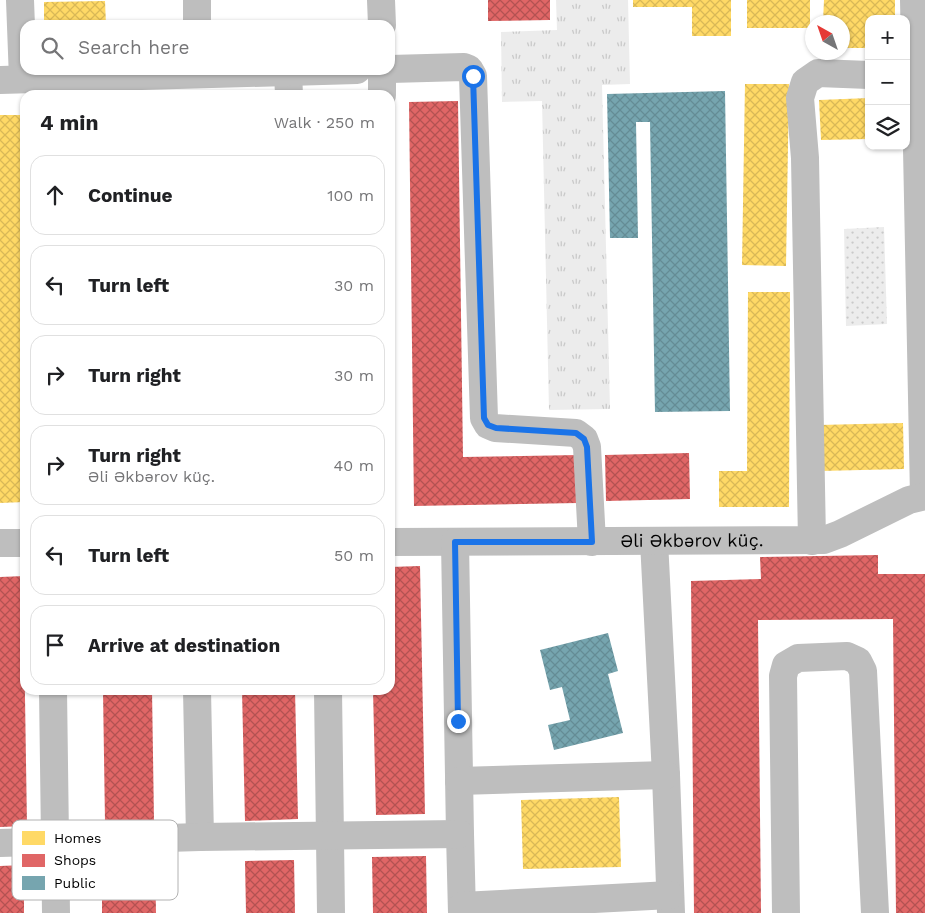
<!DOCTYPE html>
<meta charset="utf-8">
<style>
body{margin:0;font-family:"Work Sans",sans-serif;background:#f6f6f6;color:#202124}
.controls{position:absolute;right:15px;top:15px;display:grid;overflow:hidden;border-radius:10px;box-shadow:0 1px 4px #0004}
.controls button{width:45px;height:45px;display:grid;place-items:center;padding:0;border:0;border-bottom:1px solid #e0e0e0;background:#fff;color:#202124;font:25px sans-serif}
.compass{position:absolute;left:805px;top:15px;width:45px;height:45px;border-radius:50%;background:#fff;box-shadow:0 1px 4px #0004;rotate:320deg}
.stop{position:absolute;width:15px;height:15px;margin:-11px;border:4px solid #1a73e8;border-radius:50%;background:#fff}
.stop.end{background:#1a73e8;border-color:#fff;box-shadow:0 1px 5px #0008}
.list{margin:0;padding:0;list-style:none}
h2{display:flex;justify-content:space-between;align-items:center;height:65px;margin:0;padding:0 20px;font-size:21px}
h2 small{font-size:16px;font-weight:400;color:#757577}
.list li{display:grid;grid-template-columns:32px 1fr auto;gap:15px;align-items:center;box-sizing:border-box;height:80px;margin:0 10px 10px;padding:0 10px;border:1px solid #e0e0e0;border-radius:15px}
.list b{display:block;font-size:19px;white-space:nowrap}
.list p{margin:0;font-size:16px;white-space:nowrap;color:#757577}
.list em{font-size:16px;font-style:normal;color:#757577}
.icon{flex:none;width:28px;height:28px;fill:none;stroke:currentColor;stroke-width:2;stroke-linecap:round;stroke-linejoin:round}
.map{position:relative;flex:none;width:925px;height:913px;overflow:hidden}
.search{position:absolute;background:#fff;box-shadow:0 1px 4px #0004;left:20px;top:20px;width:375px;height:55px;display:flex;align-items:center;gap:12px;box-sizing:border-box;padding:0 18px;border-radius:15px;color:#757577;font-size:19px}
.panel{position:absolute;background:#fff;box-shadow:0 1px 4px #0004;left:20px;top:90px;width:375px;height:605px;border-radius:15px}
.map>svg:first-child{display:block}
.grass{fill:url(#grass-dots)}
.park{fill:url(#park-tufts)}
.homes{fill:url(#homes-cross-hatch)}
.shops{fill:url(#shops-cross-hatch)}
.public{fill:url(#public-cross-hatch)}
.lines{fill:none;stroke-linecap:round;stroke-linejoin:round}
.minor{stroke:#bebebe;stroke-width:28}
.route{stroke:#1a73e8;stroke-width:6}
.labels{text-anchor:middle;stroke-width:5;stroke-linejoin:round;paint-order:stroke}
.street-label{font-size:18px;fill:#000;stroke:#fff}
.key{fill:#fff;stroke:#b2b2b2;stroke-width:1}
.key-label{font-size:14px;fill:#000}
</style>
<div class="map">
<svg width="925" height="913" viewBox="0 0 925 913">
<defs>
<pattern id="grass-dots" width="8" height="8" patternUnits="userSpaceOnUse" patternTransform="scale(1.25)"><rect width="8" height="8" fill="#ececec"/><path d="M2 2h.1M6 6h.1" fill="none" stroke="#c9c9c9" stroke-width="1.8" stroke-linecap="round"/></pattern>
<pattern id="park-tufts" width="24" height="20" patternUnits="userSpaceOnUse" patternTransform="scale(1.25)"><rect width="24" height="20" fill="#ececec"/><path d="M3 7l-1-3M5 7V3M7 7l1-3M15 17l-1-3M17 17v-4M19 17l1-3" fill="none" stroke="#c9c9c9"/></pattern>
<pattern id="homes-cross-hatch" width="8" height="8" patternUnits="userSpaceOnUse" patternTransform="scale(1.25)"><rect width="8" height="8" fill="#ffd966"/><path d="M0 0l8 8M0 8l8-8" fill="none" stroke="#d9b857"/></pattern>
<pattern id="shops-cross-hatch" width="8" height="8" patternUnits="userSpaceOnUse" patternTransform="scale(1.25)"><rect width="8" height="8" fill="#e06666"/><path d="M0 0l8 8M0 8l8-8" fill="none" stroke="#b35252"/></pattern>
<pattern id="public-cross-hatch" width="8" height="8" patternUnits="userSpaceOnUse" patternTransform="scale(1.25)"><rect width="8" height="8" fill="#76a5af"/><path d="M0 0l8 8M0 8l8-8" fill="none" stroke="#648c95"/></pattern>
</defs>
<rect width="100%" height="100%" fill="#fff"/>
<path class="grass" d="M884,227L887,324L846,326L844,229Z"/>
<path class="park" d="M556,0H628L630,84L602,85L610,409L549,410L542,101L502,102L501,32L557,30Z"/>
<g class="homes">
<path d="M633,0H731V36H692V7H633Z"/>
<rect x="747" y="0" width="63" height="28"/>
<path d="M824,0H895V19H869V48H842V22H823Z"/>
<path d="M105,1L106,25H44V2Z"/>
<path d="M745,84H789L786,266L742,265Z"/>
<path d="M869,98V139L821,140L819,100Z"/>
<path d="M0,115H22L25,242V502L0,503Z"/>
<path d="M748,292H790L789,507H719V471H747Z"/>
<path d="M903,423L904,469L820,471L819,425Z"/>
<path d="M619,797L621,867L523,869L521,800Z"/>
</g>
<g class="shops">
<path d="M488,0H550V20L488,21Z"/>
<path d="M458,101L463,457L578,455V503L414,506L409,102Z"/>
<path d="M689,453L690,499L606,501L605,455Z"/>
<path d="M878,555V574H925V913H896L893,619L758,620L761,913H694L691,581L761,579L760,557Z"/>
<path d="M420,566L425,814L376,815L373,690H390V567Z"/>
<path d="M25,576V633H24L27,826L0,827V577Z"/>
<path d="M103,690H152L154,821L105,822Z"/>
<path d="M242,690H295L298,819L245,821Z"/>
<path d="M426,856L427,913H373L372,857Z"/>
<path d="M294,860L295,913H246L245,861Z"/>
<path d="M155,861L156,913H102V862Z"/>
<path d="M24,865V913H0V866Z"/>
</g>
<g class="public">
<path d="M725,91L730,411L655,412L650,122H636L638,238H610L607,94Z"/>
<path d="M608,633L618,671L608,674L623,733L554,750L548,725L570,720L562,687L550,690L540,650Z"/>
</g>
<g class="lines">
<g class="minor">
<path d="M20,0L23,79"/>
<path d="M197,0V25"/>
<path d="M381,0L382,25"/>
<path d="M914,0L924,496"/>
<path d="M390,69L464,67L469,69L473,76L484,418L488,425L495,428L576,433L584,439L587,447L592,542"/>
<path d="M382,70V95"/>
<path d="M288,72L289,95"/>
<path d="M0,80L357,70"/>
<path d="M654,541L666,775L671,913"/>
<path d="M812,541L805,158L800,98L805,82L818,73L869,75"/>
<path id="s1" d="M390,542L824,540L840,534L909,500L925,496"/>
<path d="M455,542L460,834L462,913"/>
<path d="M0,543H25"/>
<path d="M53,690L56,913"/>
<path d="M197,690L200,837"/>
<path d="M328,690L331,913"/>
<path d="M459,781L666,775"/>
<path d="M0,843L200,837L460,834"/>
<path d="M462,906L670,895"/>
<path d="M786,913L783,676L786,665L798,658L847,656L858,661L863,671L875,913"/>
</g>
</g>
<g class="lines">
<path class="route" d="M458,721L455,542H592L587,447L584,439L576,433L496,428L488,425L484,418L473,76"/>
</g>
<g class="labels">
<g class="street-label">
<text dy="6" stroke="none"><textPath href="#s1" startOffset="302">Əli Əkbərov küç.</textPath></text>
</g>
</g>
<rect x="12" y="820" width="166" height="80" rx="8" class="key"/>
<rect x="22" y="831" width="23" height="14" fill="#ffd966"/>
<rect x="22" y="854" width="23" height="13" fill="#e06666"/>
<rect x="22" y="876" width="23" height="14" fill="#76a5af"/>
<g class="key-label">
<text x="54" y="843">Homes</text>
<text x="54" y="865">Shops</text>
<text x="54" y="888">Public</text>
</g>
</svg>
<div class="controls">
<button>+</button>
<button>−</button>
<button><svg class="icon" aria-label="layers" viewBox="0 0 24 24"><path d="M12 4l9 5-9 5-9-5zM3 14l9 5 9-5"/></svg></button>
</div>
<svg class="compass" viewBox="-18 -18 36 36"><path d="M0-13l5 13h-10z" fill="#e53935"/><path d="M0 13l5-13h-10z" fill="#757577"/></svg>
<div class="stop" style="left:473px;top:76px"></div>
<div class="stop end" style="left:458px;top:721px"></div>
<div class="search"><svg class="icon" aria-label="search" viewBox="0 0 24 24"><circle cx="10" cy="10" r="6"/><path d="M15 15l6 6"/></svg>Search here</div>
<section class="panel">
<h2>4 min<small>Walk · 250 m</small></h2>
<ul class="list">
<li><svg class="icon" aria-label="ahead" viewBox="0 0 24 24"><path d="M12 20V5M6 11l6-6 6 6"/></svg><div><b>Continue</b></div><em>100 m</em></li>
<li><svg class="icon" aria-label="left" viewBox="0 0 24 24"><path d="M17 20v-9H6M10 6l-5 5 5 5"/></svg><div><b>Turn left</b></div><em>30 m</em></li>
<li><svg class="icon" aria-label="right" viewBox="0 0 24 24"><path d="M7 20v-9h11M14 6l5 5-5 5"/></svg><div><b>Turn right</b></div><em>30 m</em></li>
<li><svg class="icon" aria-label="right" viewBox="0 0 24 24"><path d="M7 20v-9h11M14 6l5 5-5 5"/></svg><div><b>Turn right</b><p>Əli Əkbərov küç.</p></div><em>40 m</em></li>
<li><svg class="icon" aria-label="left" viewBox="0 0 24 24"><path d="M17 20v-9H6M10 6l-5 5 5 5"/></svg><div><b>Turn left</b></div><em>50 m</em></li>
<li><svg class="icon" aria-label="arrive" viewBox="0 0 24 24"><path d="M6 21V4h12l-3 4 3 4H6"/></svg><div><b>Arrive at destination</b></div></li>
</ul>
</section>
</div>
